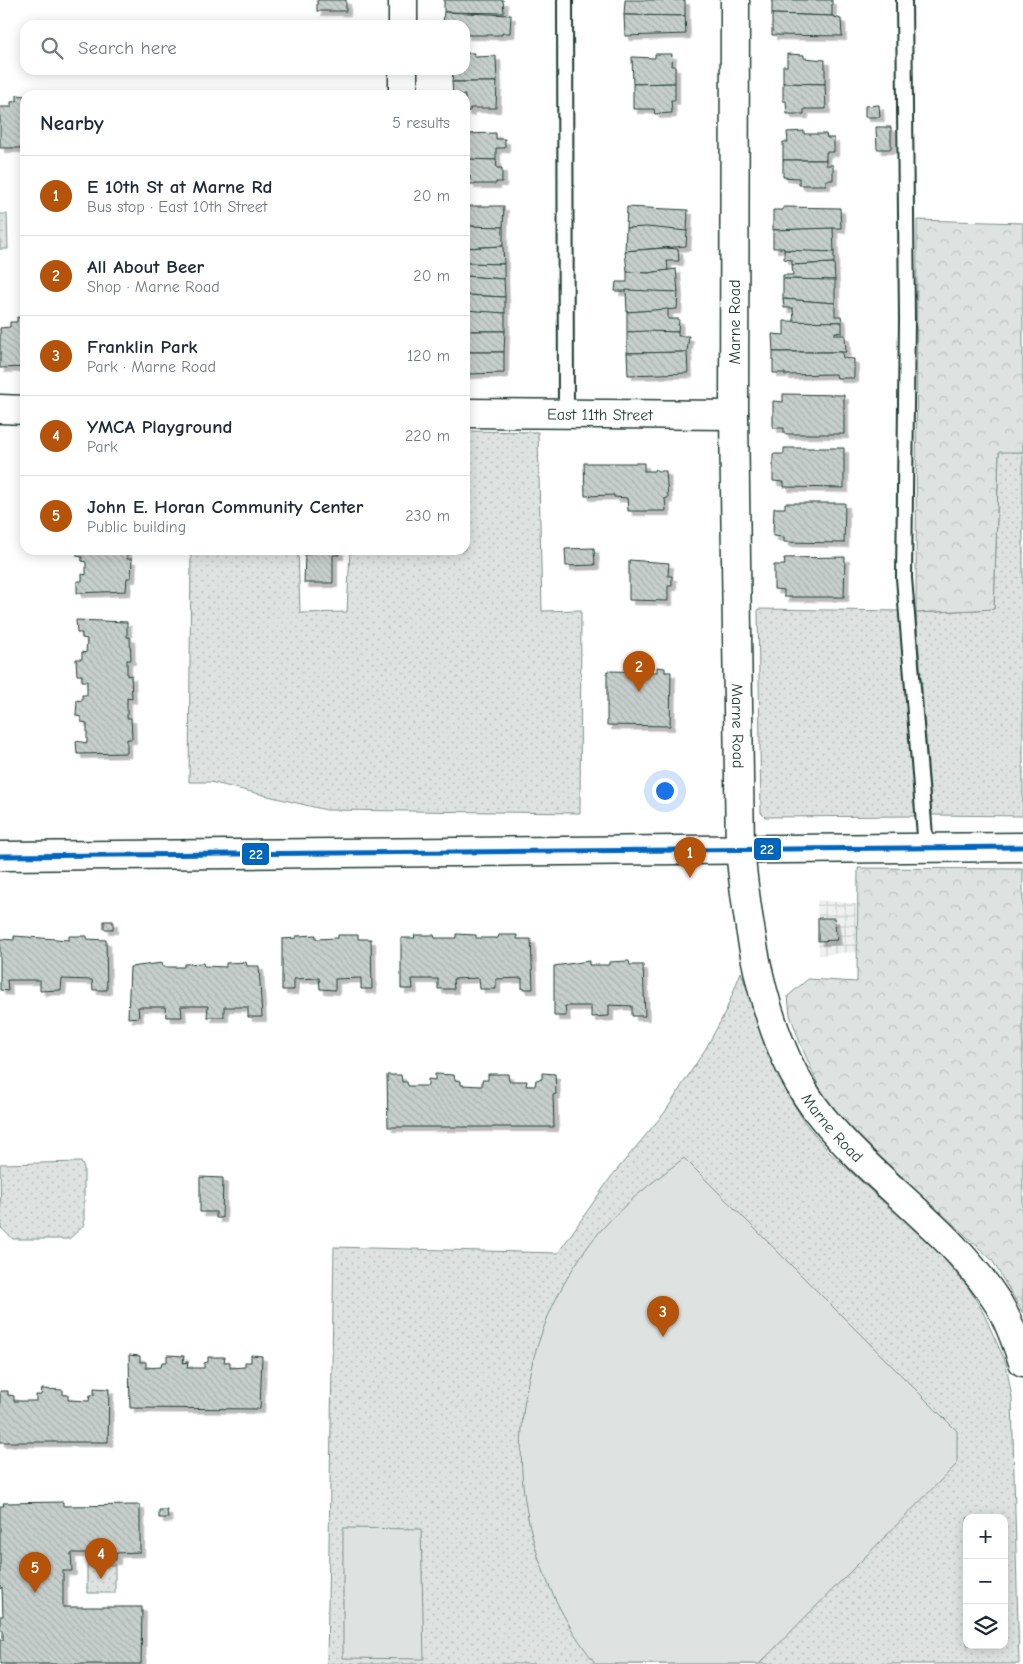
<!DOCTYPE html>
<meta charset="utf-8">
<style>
body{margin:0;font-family:"Comic Neue",sans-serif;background:#f2f2f3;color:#1f2937}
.controls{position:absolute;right:15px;bottom:15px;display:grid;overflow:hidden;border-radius:10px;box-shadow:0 2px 12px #0003}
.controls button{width:45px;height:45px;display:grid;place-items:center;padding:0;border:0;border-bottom:1px solid #e0e1e3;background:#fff;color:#1f2937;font:25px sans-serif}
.you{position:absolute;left:664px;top:790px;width:18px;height:18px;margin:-12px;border:4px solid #fff;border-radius:50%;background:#1a73e8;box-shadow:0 0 0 8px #1a73e833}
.badge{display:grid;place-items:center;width:32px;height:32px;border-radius:50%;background:#b45309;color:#fff;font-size:16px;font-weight:700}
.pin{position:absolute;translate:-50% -41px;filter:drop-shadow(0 1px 2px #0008)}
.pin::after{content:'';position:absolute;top:26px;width:18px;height:15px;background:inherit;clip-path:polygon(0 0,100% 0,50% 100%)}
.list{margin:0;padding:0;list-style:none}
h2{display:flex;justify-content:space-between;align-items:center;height:65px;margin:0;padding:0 20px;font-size:21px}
h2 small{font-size:16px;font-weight:400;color:#747a83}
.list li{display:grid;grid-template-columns:32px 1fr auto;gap:15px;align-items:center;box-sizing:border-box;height:80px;padding:0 20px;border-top:1px solid #e0e1e3}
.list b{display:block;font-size:19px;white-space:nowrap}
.list p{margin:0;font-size:16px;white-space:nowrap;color:#747a83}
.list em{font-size:16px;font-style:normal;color:#747a83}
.icon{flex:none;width:28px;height:28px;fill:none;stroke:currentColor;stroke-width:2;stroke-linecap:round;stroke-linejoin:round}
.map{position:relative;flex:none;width:1023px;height:1664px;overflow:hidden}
.search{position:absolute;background:#fff;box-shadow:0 2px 12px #0003;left:20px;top:20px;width:450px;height:55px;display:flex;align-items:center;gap:12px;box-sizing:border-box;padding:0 18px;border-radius:15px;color:#747a83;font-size:19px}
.panel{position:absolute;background:#fff;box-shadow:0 2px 12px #0003;left:20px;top:90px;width:450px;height:465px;border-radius:15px}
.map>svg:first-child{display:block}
.industrial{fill:url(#industrial-grid)}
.green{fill:url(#green-dots);stroke:#7e908b;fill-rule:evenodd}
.forest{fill:url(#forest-crowns);stroke:#7e908b}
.pitch{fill:#dee3e2;stroke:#7e908b}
.building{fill:url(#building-back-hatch);stroke:#1f3d34;filter:url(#shadow)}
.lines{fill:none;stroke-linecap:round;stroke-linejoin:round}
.lane-casing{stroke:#1f3d34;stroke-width:18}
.street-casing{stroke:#1f3d34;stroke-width:31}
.secondary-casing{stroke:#1f3d34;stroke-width:31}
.lane{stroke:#fff;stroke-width:14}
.street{stroke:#fff;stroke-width:28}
.secondary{stroke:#fff;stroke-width:28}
.bus-1-casing{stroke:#fff;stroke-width:9}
.bus-1{stroke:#0065bd;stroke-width:5}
.labels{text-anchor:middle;stroke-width:4.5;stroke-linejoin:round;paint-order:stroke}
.street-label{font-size:16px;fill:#1f3d34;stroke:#fff}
.line-badge{stroke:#fff;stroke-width:2}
.badge-label{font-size:14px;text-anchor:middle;font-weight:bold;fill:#fff}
</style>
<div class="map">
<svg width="1023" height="1664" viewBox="0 0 1023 1664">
<defs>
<pattern id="industrial-grid" width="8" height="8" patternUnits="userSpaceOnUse" patternTransform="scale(1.25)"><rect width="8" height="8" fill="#eef1f0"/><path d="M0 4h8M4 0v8" fill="none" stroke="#ccd0ce"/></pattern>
<pattern id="green-dots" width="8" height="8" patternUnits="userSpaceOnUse" patternTransform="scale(1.25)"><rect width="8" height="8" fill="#dee3e2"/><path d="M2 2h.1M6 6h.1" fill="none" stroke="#bec4c2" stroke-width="1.8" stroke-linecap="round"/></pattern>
<pattern id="forest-crowns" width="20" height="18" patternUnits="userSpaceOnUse" patternTransform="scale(1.25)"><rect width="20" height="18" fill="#dee3e2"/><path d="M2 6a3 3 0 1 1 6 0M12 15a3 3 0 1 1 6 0" fill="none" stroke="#bec4c2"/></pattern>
<pattern id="building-back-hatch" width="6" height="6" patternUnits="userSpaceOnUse" patternTransform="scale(1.25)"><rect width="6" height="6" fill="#c7cfcc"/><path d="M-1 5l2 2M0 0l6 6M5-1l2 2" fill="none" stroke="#aab3b0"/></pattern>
<filter id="shadow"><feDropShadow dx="4.5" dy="4.5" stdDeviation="0" flood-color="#0004"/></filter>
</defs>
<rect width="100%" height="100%" fill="#fff"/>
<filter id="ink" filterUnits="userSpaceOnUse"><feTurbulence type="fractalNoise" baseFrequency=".02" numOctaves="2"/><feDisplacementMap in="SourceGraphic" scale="10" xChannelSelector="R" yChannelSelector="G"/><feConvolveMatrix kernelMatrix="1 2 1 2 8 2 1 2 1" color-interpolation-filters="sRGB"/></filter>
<g filter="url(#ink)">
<path class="industrial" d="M817,900L856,904L857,952L819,955Z"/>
<g class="green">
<path d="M0,214H7L8,249H0Z"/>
<path d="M465,431L538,432L542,611L581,610L580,813L326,810L210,782H189L191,550H298L300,613L347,612L350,550H465Z"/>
<path d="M999,451L1023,452V816L932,815L916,613L994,609Z"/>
<path d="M758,609L902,611L915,816L765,817L761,813Z"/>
<path d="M741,972L771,1056L788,1095L806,1124L829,1152L938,1252L968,1287L982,1310L1006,1363L1012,1398L1019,1664H327L334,1247L558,1253L611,1177L665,1112L706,1048L725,1013ZM967,1518H1004V1645H967Z"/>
<path d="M81,1162L84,1168V1225L69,1239H13L1,1228L0,1164Z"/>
<rect x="87" y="1565" width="28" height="28"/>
</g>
<g class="forest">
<path d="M917,220L1023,223V452H999L994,609L916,613Z"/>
<path d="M858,868L1023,869V1313L992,1260L875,1152L838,1114L819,1087L801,1045L790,1015L788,996L808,979L857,982Z"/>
</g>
<g class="pitch">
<path d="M684,1158L957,1431V1464L759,1664H596C498,1541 496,1366 592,1241C618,1208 651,1183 684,1158Z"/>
<path d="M343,1528L421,1529L424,1659L343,1658Z"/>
</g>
<g class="building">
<rect x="317" y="0" width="29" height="11"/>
<path d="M444,0H503L504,13L444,12Z"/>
<path d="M625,0H685V16L624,15Z"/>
<path d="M772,0H832V16L772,14Z"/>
<path d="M444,12L511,15L510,33H502V35H465V25H443Z"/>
<path d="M772,14L832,16L841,19L842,36L772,35Z"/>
<path d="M624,15L685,16L686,34L625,36Z"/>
<path d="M465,53H474V57L496,56L497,82H452L453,70H465Z"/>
<path d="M655,54H672L671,66H675V83L633,84L632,57L655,58Z"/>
<path d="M787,54L804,55V58L825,60V84L783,83V66H787Z"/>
<path d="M452,82H497L496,108H470V111H465V95H453Z"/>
<path d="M675,83V100H671L672,113L655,114L654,109H633V84Z"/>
<path d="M783,83L825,84L826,109H804V114H787L786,101H783Z"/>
<path d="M17,95L25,96V148H0V107H11V102L17,101Z"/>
<path d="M879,105L880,117H865V106Z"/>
<path d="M876,127H891V149H877Z"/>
<path d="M804,131V134H826L827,138H834V152H826V160H783V142H788L787,132Z"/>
<path d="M496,133V139H505V148H496V160L465,159V134Z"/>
<path d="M465,159L496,160L497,168H502V182H496V184H470V176H465Z"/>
<path d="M783,160H826V165H833V180H826V185H799V178L783,177Z"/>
<path d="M465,206H504L503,227L465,226Z"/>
<path d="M627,207L688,210L687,231L626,228Z"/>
<path d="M783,207L840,208L841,228L773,230V210H783Z"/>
<path d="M465,226L503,227V246L465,248Z"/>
<path d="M647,227L687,231L686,246L625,251L626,228Z"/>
<path d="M833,228L834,252H792V250H784V248H773V230Z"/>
<path d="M503,246L504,264L465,263V248Z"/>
<path d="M665,248L678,249L679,261H667L668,270L648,273L627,272L625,251Z"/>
<path d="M784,250L834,252V263L792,265V260L784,259Z"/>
<path d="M465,263L504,264V279L465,276Z"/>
<path d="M834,263L835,280L783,279V275H793L792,265Z"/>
<path d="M676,269L678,292L615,291L616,282H627V272L648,273Z"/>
<path d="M465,276L504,279L505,297L465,295Z"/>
<path d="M783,279L835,280V303L783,299Z"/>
<path d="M626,290L678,292L677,309L627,312Z"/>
<path d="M465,295L505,297V313L465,312Z"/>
<path d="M783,299L835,303V316H841L842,322H794L793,308H784Z"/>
<path d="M668,309V319H679L678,332H627V312Z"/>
<path d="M465,310L505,313V331H465Z"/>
<path d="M17,317L25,318V367L0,368V328L10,327V322H17Z"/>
<path d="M784,321L842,322V333L835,332V335H845L846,352H773L772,334L784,335Z"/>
<path d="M465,331H505L504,352H465Z"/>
<path d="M646,331L678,332V336H689L687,352L627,353V332Z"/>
<path d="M465,352H504V373L465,374Z"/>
<path d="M687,352L688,373L628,375L627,353Z"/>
<path d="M773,352H842L843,358L854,359V378H837L836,374L785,375V373H773Z"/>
<path d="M783,394L844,395V434H784V428H773V401L783,402Z"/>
<path d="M784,448H844V488L784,487V482L773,481V454H784Z"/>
<path d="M584,463H644V471H654L655,469L658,471H666L668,498H665L666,511H628L627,498L614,497V495L585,496Z"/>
<path d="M785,503H845L844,543L784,542V537L773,536L774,508H785Z"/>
<path d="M594,548L595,565L566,566L565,549Z"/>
<path d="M77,550H127V559H132L131,578H127L126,591L77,593V581H82V574L86,575V562L82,561V557L77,556Z"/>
<path d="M311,550H339V555H333V583H304L305,554H311Z"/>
<path d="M845,557L844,597H784V590L774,589V565H785L784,558Z"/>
<path d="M629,560L669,563L668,576H672V586H668V601L629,600Z"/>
<path d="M76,620L127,622V637H130L131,660H127V676L131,675L132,699L127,698V718H131L132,739H127V753L77,754L76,741L87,743V723L81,722V717L76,716L77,700L82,701V695H87V681H82V675H77L76,659H82V652L86,653L87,639L82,638V633H77Z"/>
<path d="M657,667L665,668V672H671L670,726L607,725V671L657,672Z"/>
<path d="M818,918H834L837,940L818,941Z"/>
<rect x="104" y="921" width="9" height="8"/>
<path d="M456,934L476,935V938H498L499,935H517V939H531L533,989H522V978L496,979V989H480L479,978L453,979L454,989H438V979H412L413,989H401V938H415L414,935H434L435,938H456Z"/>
<path d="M316,935V939L338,938V935H358V939H371L372,989H361V978L335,979V990L320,989L319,978L294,979V990H282V939L296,938V936Z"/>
<path d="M14,936L69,940V936H87V939L106,940L107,990H93L92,980L62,979L61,990L40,991V980H7L8,991L0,990V939L14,940Z"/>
<path d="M589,961V965H609V962L629,961L630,965H643L645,1016H632V1006L609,1005V1016L591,1017V1006H565L566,1016H554V966Z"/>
<path d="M246,962L247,966H259L262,1017H248V1007H224V1017H207L208,1006H181L182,1017H166L165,1007H138L139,1017L128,1018L130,967L162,963L163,967H184V964L203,963L204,966L226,967V963Z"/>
<path d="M542,1073L555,1074L556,1094L553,1095L554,1127H388L387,1075H401L402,1082H407L408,1086H428V1079L435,1080V1074L454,1075L455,1080L461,1081V1085L482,1086V1080H488V1074H508L509,1081H527L526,1086H535L536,1080L542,1079Z"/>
<path d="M200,1177L223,1178L222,1218H216V1212H200Z"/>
<path d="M129,1355L140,1356V1362H146V1368L161,1367L162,1362H167V1355L184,1356L183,1363L188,1362L187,1368H204V1363L208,1362V1357H225L224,1362H230V1368L245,1367V1362H251V1355L262,1356L260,1409L130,1408Z"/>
<path d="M94,1388L109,1389L108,1442H0V1391H8V1395L14,1396V1401H36V1395H41L42,1389L63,1390V1395H68V1400L89,1401L90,1395H94Z"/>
<path d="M63,1502V1506L140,1505V1552L116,1553V1560H106V1553H71L72,1571H63V1607H142L141,1664H0V1640H3V1630H0V1616H3L2,1587L0,1589V1506H4L3,1503Z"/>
<path d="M159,1510H167L168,1518H159Z"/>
</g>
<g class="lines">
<defs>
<g id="lane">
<path d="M565,0L566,414"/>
<path d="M904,0L907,319L904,578L926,848"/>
</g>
<g id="street">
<path d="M403,0V25"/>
<path id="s1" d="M735,0L734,415L740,850C749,938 764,1046 822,1117C875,1183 952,1230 998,1303C1009,1321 1016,1341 1023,1362"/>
<path d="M403,70V95"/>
<path d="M0,409L25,410"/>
<path id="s2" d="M465,413L734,415"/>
</g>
<path id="secondary" d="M0,856L1023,847"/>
</defs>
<use href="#lane" class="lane-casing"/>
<use href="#street" class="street-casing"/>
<use href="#secondary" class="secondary-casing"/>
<use href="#lane" class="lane"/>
<use href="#street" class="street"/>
<use href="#secondary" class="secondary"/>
<defs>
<path id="bus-1" d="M0,856L1023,847"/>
</defs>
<use href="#bus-1" class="bus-1-casing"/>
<use href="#bus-1" class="bus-1"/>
</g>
</g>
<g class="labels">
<g class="street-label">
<text transform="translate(734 322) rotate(-90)" y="6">Marne Road</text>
<text dy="6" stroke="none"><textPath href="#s2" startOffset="135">East 11th Street</textPath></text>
<text dy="6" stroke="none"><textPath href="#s1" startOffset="726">Marne Road</textPath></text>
<text dy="6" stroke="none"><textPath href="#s1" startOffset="1148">Marne Road</textPath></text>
</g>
</g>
<g class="line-badge">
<rect x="753" y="837" width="29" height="24" rx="5" fill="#0065bd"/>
<rect x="241" y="842" width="29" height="24" rx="5" fill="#0065bd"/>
</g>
<g class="badge-label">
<text x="767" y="854">22</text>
<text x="256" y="859">22</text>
</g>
</svg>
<div class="controls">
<button>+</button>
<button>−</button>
<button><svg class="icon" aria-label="layers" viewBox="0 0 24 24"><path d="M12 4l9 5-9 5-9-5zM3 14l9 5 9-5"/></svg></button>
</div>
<div class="you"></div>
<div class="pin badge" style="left:690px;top:878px">1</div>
<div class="pin badge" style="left:639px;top:692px">2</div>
<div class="pin badge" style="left:663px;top:1337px">3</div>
<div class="pin badge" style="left:101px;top:1579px">4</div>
<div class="pin badge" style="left:35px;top:1593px">5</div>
<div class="search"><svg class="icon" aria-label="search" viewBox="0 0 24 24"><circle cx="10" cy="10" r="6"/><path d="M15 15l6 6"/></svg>Search here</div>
<section class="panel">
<h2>Nearby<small>5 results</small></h2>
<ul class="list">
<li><span class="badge">1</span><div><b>E 10th St at Marne Rd</b><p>Bus stop · East 10th Street</p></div><em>20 m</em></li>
<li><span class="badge">2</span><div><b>All About Beer</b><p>Shop · Marne Road</p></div><em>20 m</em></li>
<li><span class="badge">3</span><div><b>Franklin Park</b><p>Park · Marne Road</p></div><em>120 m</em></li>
<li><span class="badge">4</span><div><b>YMCA Playground</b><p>Park</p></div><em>220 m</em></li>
<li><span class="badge">5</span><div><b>John E. Horan Community Center</b><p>Public building</p></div><em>230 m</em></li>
</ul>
</section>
</div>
